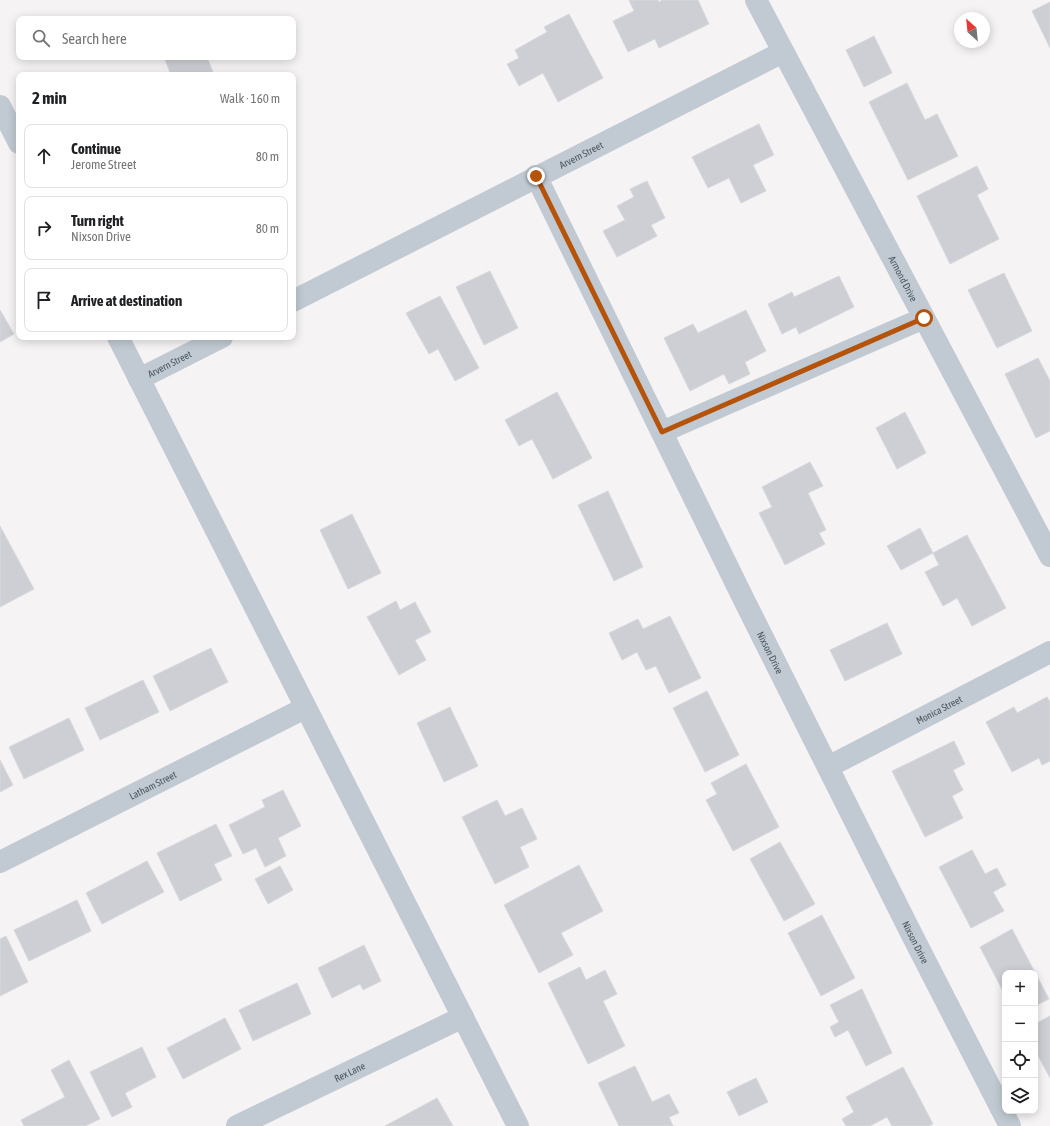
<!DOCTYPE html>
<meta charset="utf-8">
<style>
body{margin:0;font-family:"Asap Condensed",sans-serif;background:#f6f6f6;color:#202124}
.controls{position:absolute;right:12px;bottom:12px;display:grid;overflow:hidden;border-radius:8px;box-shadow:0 2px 10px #0003}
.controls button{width:36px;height:36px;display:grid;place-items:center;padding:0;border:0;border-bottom:1px solid #e0e0e0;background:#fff;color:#202124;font:20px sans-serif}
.compass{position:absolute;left:954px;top:12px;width:36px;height:36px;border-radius:50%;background:#fff;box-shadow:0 2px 10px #0003;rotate:333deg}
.stop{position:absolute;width:12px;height:12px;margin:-9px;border:3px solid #b45309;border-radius:50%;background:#fff}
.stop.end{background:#b45309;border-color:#fff;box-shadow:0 1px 4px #0008}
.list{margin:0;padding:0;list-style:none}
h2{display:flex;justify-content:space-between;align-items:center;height:52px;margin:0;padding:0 16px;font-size:17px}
h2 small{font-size:13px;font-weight:400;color:#757577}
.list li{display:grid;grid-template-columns:26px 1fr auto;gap:12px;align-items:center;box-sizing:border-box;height:64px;margin:0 8px 8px;padding:0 8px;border:1px solid #e0e0e0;border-radius:8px}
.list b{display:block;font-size:15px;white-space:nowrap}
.list p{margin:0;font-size:13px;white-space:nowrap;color:#757577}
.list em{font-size:13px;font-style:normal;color:#757577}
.icon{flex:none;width:22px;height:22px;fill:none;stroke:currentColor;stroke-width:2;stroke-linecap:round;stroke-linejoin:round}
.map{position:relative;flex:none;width:1050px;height:1126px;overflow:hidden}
.search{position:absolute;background:#fff;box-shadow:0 2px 10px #0003;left:16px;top:16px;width:280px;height:44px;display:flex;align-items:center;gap:10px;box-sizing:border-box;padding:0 14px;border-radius:8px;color:#757577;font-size:15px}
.panel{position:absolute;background:#fff;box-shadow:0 2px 10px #0003;left:16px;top:72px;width:280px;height:268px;border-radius:8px}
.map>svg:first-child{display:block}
.building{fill:#cdcfd5;stroke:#d7d9de}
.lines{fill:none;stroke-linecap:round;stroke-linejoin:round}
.minor{stroke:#c1cad2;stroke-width:22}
.tertiary{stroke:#c1cad2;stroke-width:22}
.route{stroke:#b45309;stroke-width:5}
.labels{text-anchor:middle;stroke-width:3;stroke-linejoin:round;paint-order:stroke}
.street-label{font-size:10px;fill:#4a5661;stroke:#fff}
</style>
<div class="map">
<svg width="1050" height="1126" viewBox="0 0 1050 1126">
<rect width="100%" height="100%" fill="#f5f3f3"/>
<g class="building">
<path d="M629,0H658L659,2L662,0H698L709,24L659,48L655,39L628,52L613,21L634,11Z"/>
<path d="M1050,2V48L1032,11Z"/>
<path d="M569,14L603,78L558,102L543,73L519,86L507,64L519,58L515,50L547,32L544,27Z"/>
<path d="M874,36L892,73L864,87L846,50Z"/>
<path d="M164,57H207L214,75H171Z"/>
<path d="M907,83L925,120L937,114L958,156L908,180L869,102Z"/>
<path d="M759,124L774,155L753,165L766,191L741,203L729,178L708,188L692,157Z"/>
<path d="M977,166L988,189L977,195L999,239L950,264L917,196Z"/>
<path d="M647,181L665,218L651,225L657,236L617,257L603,231L625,220L617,206L634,197L630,189Z"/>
<path d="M490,271L518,328L484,345L456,287Z"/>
<path d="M1004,273L1032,331L997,348L968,290Z"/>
<path d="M839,276L854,307L799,334L796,327L782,334L768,304L792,292L794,297Z"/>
<path d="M440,296L479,368L455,381L438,349L429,354L406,313Z"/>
<path d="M0,310L14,334L0,342Z"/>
<path d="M746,310L766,351L745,362L750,374L729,384L724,374L690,391L664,338L693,324L698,333Z"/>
<path d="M1038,358L1050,381V431L1036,438L1005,374Z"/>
<path d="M557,392L592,458L553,479L532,439L519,446L505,420Z"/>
<path d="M905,412L926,453L897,469L876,428Z"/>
<path d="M810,462L823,486L808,493L826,530L819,533L825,544L785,565L759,513L772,507L762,487Z"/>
<path d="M608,491L643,567L614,581L578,505Z"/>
<path d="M352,514L381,573L348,589L320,530Z"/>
<path d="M0,526L34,589L0,607Z"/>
<path d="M920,528L933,553L901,570L887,546Z"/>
<path d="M967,535L1006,608L972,626L957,598L943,606L925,572L939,565L933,553Z"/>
<path d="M396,601L400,610L415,602L431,632L415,640L426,660L399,675L367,617Z"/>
<path d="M670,616L701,678L669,693L656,666L646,670L637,652L622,660L609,633L638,619L643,629Z"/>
<path d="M887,623L902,654L845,681L830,650Z"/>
<path d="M211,648L228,682L170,711L153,676Z"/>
<path d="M143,680L159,712L100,740L85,708Z"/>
<path d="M707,691L739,755L705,772L673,708Z"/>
<path d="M1047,697L1050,702V761L1042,765L1039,758L1012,772L986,722L1014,707L1017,713Z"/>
<path d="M450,707L478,766L444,782L417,723Z"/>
<path d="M69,718L84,750L24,779L9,747Z"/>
<path d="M954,741L965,764L953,770L963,790L952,796L963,818L925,837L892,771Z"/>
<path d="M0,760L13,785L0,792Z"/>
<path d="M746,764L779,827L733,851L706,800L717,794L711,783Z"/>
<path d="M283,790L301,826L278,838L286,856L265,867L256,848L243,854L229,825L265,807L262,800Z"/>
<path d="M497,800L505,816L522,808L537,839L520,847L529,867L495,884L462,817Z"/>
<path d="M216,824L232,856L214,864L222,880L180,901L157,853Z"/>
<path d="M780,842L815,904L784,921L750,859Z"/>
<path d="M972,850L985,874L997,868L1006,885L993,892L1004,911L971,928L939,867Z"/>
<path d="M147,861L164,892L102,924L86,893Z"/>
<path d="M579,865L603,911L561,933L573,955L539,973L504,905Z"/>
<path d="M280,866L293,890L268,904L255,879Z"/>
<path d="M77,900L91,931L29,961L14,930Z"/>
<path d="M822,915L855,978L821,996L788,933Z"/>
<path d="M1012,929L1049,999L1035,1006V973H1005V995L980,947Z"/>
<path d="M6,936L28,982L0,996V939Z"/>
<path d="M364,945L381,981L363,990L360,984L332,998L318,968Z"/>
<path d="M580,967L586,980L605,970L617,994L603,1001L625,1046L588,1064L548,983Z"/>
<path d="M297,983L311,1014L253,1041L239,1010Z"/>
<path d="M862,989L892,1053L866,1066L848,1030L835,1037L830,1027L839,1022L830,1005Z"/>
<path d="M1050,1016V1078L1035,1050V1024Z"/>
<path d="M225,1018L241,1049L183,1079L167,1048Z"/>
<path d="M142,1047L156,1077L125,1093L132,1107L112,1117L90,1072Z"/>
<path d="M69,1060L100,1119L85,1126H24L21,1120L65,1097L51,1070Z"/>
<path d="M635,1066L652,1102L669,1094L679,1113L669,1117L673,1126H619L598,1083Z"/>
<path d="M903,1067L933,1124L929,1126H892L887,1117L870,1126H846L842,1119L854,1112L846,1097Z"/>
<path d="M756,1078L768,1102L739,1116L727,1092Z"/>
<path d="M437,1098L453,1126H385Z"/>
</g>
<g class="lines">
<g class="minor">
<path id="s1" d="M756,0L1050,556"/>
<path id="s2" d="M536,176L745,602L912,935L1010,1126"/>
<path id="s3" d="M293,301L783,52"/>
<path id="s4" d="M139,379L222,337"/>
<path d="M662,432L924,318"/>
<path id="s5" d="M828,767L1050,652"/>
<path id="s6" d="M0,862L305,708"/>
<path id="s7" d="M237,1126L463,1017"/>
</g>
<g class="tertiary">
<path d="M0,106L19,143"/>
<path d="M118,337L518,1126"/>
</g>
</g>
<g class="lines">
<path class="route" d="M536,176L662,432L924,318"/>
</g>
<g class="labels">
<g class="street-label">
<text dy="4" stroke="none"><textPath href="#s3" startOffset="323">Arvern Street</textPath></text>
<text dy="4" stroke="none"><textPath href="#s1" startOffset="315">Armond Drive</textPath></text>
<text dy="4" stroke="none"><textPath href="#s4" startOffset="34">Arvern Street</textPath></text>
<text dy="4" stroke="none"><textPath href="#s2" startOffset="531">Nixson Drive</textPath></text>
<text dy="4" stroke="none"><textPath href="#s5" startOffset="125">Monica Street</textPath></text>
<text dy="4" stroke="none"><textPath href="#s6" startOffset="171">Latham Street</textPath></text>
<text dy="4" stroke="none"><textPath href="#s2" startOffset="855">Nixson Drive</textPath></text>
<text dy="4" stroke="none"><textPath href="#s7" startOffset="125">Rex Lane</textPath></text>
</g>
</g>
</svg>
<div class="controls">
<button>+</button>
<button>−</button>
<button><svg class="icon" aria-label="locate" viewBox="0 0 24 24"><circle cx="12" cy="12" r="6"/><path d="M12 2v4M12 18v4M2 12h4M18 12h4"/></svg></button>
<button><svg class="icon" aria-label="layers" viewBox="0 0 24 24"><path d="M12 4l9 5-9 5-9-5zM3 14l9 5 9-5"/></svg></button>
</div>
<svg class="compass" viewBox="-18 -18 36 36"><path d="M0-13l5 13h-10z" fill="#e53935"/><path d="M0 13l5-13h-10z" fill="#757577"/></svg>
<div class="stop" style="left:924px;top:318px"></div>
<div class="stop end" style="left:536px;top:176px"></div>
<div class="search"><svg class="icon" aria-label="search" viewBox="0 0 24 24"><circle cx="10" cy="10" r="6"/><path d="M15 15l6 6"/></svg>Search here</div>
<section class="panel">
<h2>2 min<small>Walk · 160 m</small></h2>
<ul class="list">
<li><svg class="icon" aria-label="ahead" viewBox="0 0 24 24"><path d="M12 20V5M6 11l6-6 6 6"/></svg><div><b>Continue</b><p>Jerome Street</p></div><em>80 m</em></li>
<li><svg class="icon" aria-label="right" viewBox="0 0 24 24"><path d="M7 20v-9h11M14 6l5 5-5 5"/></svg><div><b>Turn right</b><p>Nixson Drive</p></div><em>80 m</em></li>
<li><svg class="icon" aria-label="arrive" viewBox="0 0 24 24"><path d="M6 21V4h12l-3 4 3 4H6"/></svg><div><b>Arrive at destination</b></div></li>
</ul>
</section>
</div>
